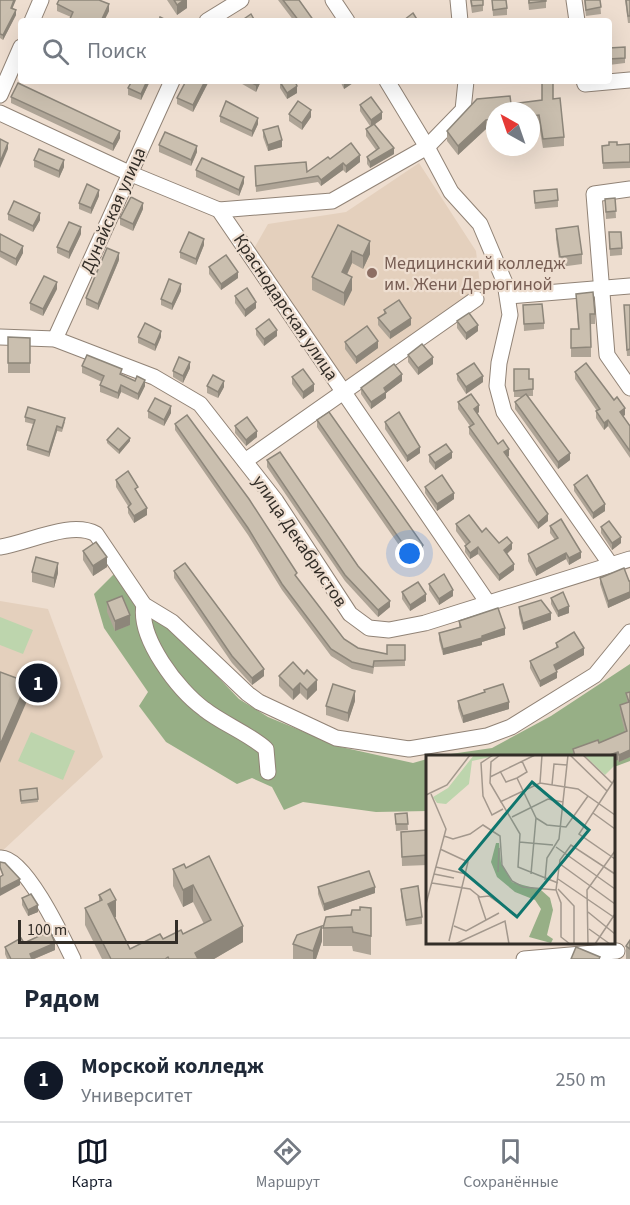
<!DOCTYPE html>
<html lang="ru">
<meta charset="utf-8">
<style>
body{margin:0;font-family:"Source Sans 3",sans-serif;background:#f6f6f7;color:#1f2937}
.compass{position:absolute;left:486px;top:102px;width:54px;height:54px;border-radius:50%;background:#fff;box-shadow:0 6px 24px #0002;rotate:320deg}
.scale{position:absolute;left:18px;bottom:15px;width:160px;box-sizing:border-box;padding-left:6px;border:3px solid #332e28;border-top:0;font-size:16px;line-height:21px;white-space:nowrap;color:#332e28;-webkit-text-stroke:4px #eeded0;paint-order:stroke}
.you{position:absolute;left:410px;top:554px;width:21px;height:21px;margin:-15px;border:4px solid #fff;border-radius:50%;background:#1a73e8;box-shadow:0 0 0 9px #1a73e833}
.badge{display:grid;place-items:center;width:39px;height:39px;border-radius:50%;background:#111827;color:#fff;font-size:20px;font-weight:700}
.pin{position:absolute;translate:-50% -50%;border:3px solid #fff;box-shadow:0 2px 6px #0006}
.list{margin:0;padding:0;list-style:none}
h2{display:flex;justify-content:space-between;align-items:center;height:78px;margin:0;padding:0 24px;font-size:26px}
h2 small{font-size:20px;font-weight:400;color:#747a83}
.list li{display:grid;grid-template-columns:39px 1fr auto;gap:18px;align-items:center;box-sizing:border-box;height:84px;padding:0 24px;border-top:2px solid #e0e1e3}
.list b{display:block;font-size:22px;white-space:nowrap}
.list p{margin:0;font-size:20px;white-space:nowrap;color:#747a83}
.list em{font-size:20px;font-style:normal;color:#747a83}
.icon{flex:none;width:33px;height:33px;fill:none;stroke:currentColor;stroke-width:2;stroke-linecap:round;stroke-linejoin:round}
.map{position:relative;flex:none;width:630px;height:959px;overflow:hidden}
.search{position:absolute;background:#fff;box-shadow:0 6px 24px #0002;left:18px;right:18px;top:18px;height:66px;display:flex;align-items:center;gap:15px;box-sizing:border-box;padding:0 21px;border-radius:6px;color:#747a83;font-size:22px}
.sheet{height:162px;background:#fff}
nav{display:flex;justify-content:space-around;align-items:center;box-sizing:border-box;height:84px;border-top:2px solid #e0e1e3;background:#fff;font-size:16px;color:#747a83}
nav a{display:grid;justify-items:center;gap:3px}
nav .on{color:#111827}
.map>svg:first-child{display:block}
.built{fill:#e4d0bd}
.green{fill:#bdd5ad}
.forest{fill:#97af86}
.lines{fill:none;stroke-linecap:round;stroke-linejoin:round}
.minor-casing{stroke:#918376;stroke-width:17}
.minor{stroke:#fff;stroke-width:15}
.wall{fill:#aea496}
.shaded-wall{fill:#8d867a}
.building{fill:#cabfaf;stroke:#8d867a;stroke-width:1.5}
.education-dot{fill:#8d6e63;stroke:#eeded0;stroke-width:2}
.labels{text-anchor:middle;stroke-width:4.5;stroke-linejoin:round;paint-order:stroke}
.street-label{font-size:18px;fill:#332e28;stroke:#eeded0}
.education-label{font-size:18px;fill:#785e54;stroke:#eeded0;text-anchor:start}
.inset-road{fill:none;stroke:#a3988d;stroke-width:1.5}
.view{fill:#0f766e;fill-opacity:0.15;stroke:#0f766e;stroke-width:3}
.inset-edge{fill:none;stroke:#332e28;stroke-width:3}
</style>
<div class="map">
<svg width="630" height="959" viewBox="0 0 630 959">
<rect width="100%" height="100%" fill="#eeded0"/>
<g class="built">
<path d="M419,163L476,251L481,294L345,387L252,252L268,224L346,212Z"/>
<path d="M0,601L48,609L103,757L0,853Z"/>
</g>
<g class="green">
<path d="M0,617L33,630L23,654L0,645Z"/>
<path d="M31,732L75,751L63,780L18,761Z"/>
</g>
<g class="forest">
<path d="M117,571L239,699L268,717L341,747L413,763L427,759V811L376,812L303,802L284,810L272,787L252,778L237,784L166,742L139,706L148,692L104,628L94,594Z"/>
<path d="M630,664V761L614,767V756H437L492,748L551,716Z"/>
</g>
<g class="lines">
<defs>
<g id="minor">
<path d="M333,0L347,21"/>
<path d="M458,0L460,21"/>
<path d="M574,0L577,21"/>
<path d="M32,21L41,0"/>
<path d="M207,21L241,0"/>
<path d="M387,81L427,147L451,192L480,224L505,283L510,315L499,363L497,386L504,412L611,565"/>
<path d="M584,81L585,84L630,80"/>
<path d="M0,95L21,47"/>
<path d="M0,113L129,173L219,210L488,603"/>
<path d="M630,189L594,194L607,355L630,388"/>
<path d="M219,210L332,201L427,147L463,110L466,81"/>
<path d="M509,296L630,286"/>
<path d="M0,337L55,339L154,377L200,404L276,501L350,614L369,628L389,630L425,623L630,559"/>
<path d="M55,339L172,81"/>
<path d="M245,461L476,299"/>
<path d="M0,547C28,543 71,520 96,534L144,605L172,622L248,694L259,702L336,738L409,749L487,736L511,727L595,675L630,632"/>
<path d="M144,605C138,638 178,690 204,709C223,724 248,733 266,749L268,772"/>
<path d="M0,858C24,855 63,938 73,959"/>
<path d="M524,959L617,951"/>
</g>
</defs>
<use href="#minor" class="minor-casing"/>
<use href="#minor" class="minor"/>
</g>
<g class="wall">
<path d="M0,0L13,9L16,15L3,40L0,38Z"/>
<path d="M167,0H187V8L177,15Z"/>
<path d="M278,0H299L314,21H294Z"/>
<path d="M470,0H483V11L472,13Z"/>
<path d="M492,0L507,8V15L493,16Z"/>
<path d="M528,0H546V8L529,10Z"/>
<path d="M584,0H600L601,14L586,16Z"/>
<path d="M625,0H630V23H628Z"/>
<path d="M57,4L109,11L104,21H69L71,17L57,11Z"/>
<path d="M625,47V63L609,65V48Z"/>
<path d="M150,81L141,100L128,95V88Z"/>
<path d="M209,81L193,112L177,104V98Z"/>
<path d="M237,81H261L256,92Z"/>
<path d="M340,81H356L344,89Z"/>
<path d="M542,81H553V99L560,98L564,137V146L543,148L539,125L531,126V111H495V128L486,129L458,155L447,141V131L477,99L510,96L511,104L542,100Z"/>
<path d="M280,82L297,93L287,99L280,88Z"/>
<path d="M11,97L120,138L113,151L11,103Z"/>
<path d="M360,105L382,119L375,124L394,154L370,168L367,164V157L376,150L366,136V129L370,126L360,111Z"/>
<path d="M289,114L311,117L302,130L289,121Z"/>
<path d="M220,116L258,124L252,137L220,122Z"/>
<path d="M263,130L282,147L268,151L263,137Z"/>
<path d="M630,144V168L603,169L602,146Z"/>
<path d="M159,145L197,152L191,166L159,152Z"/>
<path d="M330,159L360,162L346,173L343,170L321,186L318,182L256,192L255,166L307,172Z"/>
<path d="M34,160L64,167L59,178L34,167Z"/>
<path d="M196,170L244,183L239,196L196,177Z"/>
<path d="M534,191L558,200V207L535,209Z"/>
<path d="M99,196L91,214L79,209V203Z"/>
<path d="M615,198L616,218L606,219L605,199Z"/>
<path d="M143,209L133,231L120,225V218Z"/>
<path d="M8,214L40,220L33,232L8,220Z"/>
<path d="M338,225L370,254L363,269L352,263L347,275L352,290L344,306L312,290V277Z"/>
<path d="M556,229L582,254V264L560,267L556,239Z"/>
<path d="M609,232L622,248V255L610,256Z"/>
<path d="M0,234L23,253L16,266L0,257Z"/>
<path d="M81,234L69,259L57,253V247Z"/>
<path d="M204,245L196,265L180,258V252Z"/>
<path d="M119,260L98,310L86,305V298Z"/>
<path d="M209,267L238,278L221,290L209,274Z"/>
<path d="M57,289L43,316L30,310V303Z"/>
<path d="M181,291L172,310L161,305V299Z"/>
<path d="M576,294L595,314V324H591V357H571V329H578Z"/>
<path d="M235,296L256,308L245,317L235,303Z"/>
<path d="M523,305L544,323V329L524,331Z"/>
<path d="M624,305H630V356H627Z"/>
<path d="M384,310L411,325L390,339L378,325V318L384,314Z"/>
<path d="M457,321L478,331L466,340L457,328Z"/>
<path d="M256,329L277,336L264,346L256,335Z"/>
<path d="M8,337L30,338V373H8Z"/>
<path d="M138,337H161L155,351L138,343Z"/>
<path d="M345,342L378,348L356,364L345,349Z"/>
<path d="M408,355L433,364L418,375L408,362Z"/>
<path d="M82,366L122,375L145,386L138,400L121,392L118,399L100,392V385L102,382L82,373Z"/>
<path d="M190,368L183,383L173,377V371Z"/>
<path d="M514,369L529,379H533V396H528L570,460L558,469L515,409V402L522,397H514Z"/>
<path d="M575,372L625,415L623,416L630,426V458L608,426L604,430L596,418V411H597L575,379Z"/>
<path d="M457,374L483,382L466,394L457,380Z"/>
<path d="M292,377L314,391L303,399L292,384Z"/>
<path d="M402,381L386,393V398L371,409L361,394V388Z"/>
<path d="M207,386L224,387L218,398L207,393Z"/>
<path d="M458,402L479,412L477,414L498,444L509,456L507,457L548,521L538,529L469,434V427L470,426L458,409Z"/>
<path d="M148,411L171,413L164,426L148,418Z"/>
<path d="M25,417L65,422L62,432L57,431L49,457L27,450V445L33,424L25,422Z"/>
<path d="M317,420L423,551L410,561L317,427Z"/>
<path d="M385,422L420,453L407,462L385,429Z"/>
<path d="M175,424L344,639L358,648L387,654L405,645V666L374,667L373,674L352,669L331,656L282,590L248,535L175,430Z"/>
<path d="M235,426L257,437L246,446L235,433Z"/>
<path d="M107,440L130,441L119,454L107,443Z"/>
<path d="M429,455L452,458L435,470L429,462Z"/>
<path d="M267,460L390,607L378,617L345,581L267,467Z"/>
<path d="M116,480L138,493V494L147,515L134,523L128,513V506L116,487Z"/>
<path d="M574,485L605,511L593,519L574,491Z"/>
<path d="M425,487L454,499L437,511L425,493Z"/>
<path d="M456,524L512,549L507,554L514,570L499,581L478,554L470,559L465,552V546L466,545L456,531Z"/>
<path d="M550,526L581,558L569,565L566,559L536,576L528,561V554L555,540L550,533Z"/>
<path d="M601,527L621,543L612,550L601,533Z"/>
<path d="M83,551L107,567L93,576L83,560Z"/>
<path d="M174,571L264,676L252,685L232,663L174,578Z"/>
<path d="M32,572L58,573L54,588L32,582Z"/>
<path d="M600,578L630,581V598L608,608L600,584Z"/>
<path d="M429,584L453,596L439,605L429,590Z"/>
<path d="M402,592L426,601L410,611L402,599Z"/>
<path d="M551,598L569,613L558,617L551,604Z"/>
<path d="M107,602L130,625L115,631L107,612Z"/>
<path d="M519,607L551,620L523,630L519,614Z"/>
<path d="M459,621L505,635L482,642V645L443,655L439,640V633L459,627Z"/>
<path d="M556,643L584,655L557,670V678L540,687L530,668V661L556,648Z"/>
<path d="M279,676L317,690L307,700L300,693L293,700L279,686Z"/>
<path d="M484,690L509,709L463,723L458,708V701L484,692Z"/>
<path d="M630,692V757L619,762L618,760L614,761V756H573V749L599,743L625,732L620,712V705L627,702L626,693Z"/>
<path d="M355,701L348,722L326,715V706Z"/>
<path d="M20,790L38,799V802L21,804Z"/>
<path d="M407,813L408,830L396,831L395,814Z"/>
<path d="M401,832L428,846V865L402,866Z"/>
<path d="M186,868L243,942L214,959H102L85,925V908L99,901V895L116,917H115L130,949L183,934L204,924L193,902L183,907L173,886V869Z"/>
<path d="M318,887L375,893L324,911L318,894Z"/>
<path d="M401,889L422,917V924L406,926L401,896Z"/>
<path d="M22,898L38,912L28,916L22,905Z"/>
<path d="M371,908V955L353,951L352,946H323V928L360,910Z"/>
<path d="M630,940V959H626V946Z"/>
<path d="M322,941L316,959H293V944Z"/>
<path d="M24,943L55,950L34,959H7L5,954V947Z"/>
</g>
<g class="shaded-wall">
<path d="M14,0H16L11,12V8Z"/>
<path d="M184,0H187V8L177,15V5Z"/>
<path d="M109,4V11L104,21H101Z"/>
<path d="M16,10V15L3,40V35Z"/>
<path d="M147,81H150L141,100V94Z"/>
<path d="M205,81H209L193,112V105Z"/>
<path d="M258,81H261L256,92V85Z"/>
<path d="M346,81H356L344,89V82Z"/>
<path d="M297,86V93L287,99V93Z"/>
<path d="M311,110V117L302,130V123Z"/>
<path d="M382,112V119L371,127V120Z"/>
<path d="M258,118V124L252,137V131Z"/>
<path d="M486,120V129L458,155V146Z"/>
<path d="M120,131V138L113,151V144Z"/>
<path d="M282,140V147L268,151V145Z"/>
<path d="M8,143V149L0,168V162Z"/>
<path d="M197,146V152L191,166V160Z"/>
<path d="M394,148V154L370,168V162Z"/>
<path d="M360,155V162L346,173V166Z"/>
<path d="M64,160V167L59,178V171Z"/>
<path d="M343,163V170L321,186V180Z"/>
<path d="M244,177V183L239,196V190Z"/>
<path d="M99,190V196L91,214V208Z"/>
<path d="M143,203V209L133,231V224Z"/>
<path d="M40,213V220L33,232V226Z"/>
<path d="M81,227V234L69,259V252Z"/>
<path d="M204,239V245L196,265V259Z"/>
<path d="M370,241V254L363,269V256Z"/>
<path d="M23,246V253L16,266V259Z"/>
<path d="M352,251V263L342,285V272Z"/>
<path d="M119,253V260L98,310V304Z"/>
<path d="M238,272V278L221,290V284Z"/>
<path d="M352,277V290L344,306V293Z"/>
<path d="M57,282V289L43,316V309Z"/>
<path d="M181,284V291L172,310V304Z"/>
<path d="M256,302V308L245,317V310Z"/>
<path d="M411,318V325L390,339V332Z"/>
<path d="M478,325V331L466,340V333Z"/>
<path d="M277,330V336L264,346V339Z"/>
<path d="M161,331V337L155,351V345Z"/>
<path d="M378,341V348L356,364V357Z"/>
<path d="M433,357V364L418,375V368Z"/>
<path d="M190,362V368L183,383V376Z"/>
<path d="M402,374V381L386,393V398L371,409V402L384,388Z"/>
<path d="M483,376V382L466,394V387Z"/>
<path d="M145,380V386L138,400V394Z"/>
<path d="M224,381V387L218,398V392Z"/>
<path d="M314,384V391L303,399V392Z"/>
<path d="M121,385V392L118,399V393Z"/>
<path d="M479,405V412L474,416V409Z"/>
<path d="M171,406V413L164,426V420Z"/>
<path d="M625,408V415L620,418V412Z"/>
<path d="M608,420V426L604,430V423Z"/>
<path d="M57,426V431L49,457V452Z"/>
<path d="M257,431V437L246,446V440Z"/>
<path d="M130,438V441L119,454V450Z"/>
<path d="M420,447V453L407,462V456Z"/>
<path d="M509,449V456L504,459V452Z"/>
<path d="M452,452V458L435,470V463Z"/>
<path d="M570,453V460L558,469V462Z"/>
<path d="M454,493V499L437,511V504Z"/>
<path d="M605,504V511L593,519V513Z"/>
<path d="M147,508V515L134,523V516Z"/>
<path d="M548,514V521L538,529V523Z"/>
<path d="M621,537V543L612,550V543Z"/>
<path d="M512,543V549L504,556V550Z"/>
<path d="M423,545V551L410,561V554Z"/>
<path d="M478,547V554L470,559V553Z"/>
<path d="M581,552V558L569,565V558Z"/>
<path d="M566,553V559L536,576V569Z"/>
<path d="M107,557V567L93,576V566Z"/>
<path d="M58,563V573L54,588V578Z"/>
<path d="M514,564V570L499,581V575Z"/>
<path d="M453,590V596L439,605V599Z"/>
<path d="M630,592V598L608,608V601Z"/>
<path d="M426,594V601L410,611V605Z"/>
<path d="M390,601V607L378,617V610Z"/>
<path d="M569,606V613L558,617V611Z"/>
<path d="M551,613V620L523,630V623Z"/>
<path d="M130,615V625L115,631V621Z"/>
<path d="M505,628V635L482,642V645L443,655V649Z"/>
<path d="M584,648V655L554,672V665Z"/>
<path d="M264,669V676L252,685V678Z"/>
<path d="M557,672V678L540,687V681Z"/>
<path d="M317,680V690L307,700V690Z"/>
<path d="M27,682V701L0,763V745Z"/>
<path d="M300,683V693L293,700V690Z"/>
<path d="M355,691V701L348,722V713Z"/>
<path d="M509,702V709L463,723V716Z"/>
<path d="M630,750V757L619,762V755Z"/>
<path d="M618,752V760L614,761V756H607Z"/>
<path d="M20,879V885L0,896V889Z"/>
<path d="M193,885V902L183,907V890Z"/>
<path d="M375,887V893L324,911V904Z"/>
<path d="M116,900V917L108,921V904Z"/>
<path d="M38,905V912L28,916V910Z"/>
<path d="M243,926V942L214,959H195V953Z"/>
<path d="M322,926V941L316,959H313V951Z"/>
<path d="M55,943V950L34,959H30V954Z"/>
</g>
<g class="building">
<path d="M0,0H14L11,8L16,10L3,35L0,34Z"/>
<path d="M59,0H99L109,4L101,21H69L73,12L57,4Z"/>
<path d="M174,0H184L177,5Z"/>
<path d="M283,0H299L314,21H299Z"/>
<path d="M471,0H483V5L472,6Z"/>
<path d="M492,0H506L507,8L493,10Z"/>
<path d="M529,0H546V1L529,3Z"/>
<path d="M585,0H600L601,7L586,10Z"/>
<path d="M626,0H630V16H628Z"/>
<path d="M413,13L418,21H405L404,20Z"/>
<path d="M251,14L255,21H241Z"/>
<path d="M160,17L168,21H159Z"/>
<path d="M625,47V58L609,59V48Z"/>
<path d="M132,81H147L141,94L128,88Z"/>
<path d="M186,81H205L193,105L177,98Z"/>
<path d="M248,81H258L256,85Z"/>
<path d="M281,81H295L297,86L287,93L280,82Z"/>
<path d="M542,81H553V99L560,98L564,137L543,139L539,115L531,116V111H495V119L486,120L458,146L447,131L477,99L510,96L511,104L542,100Z"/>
<path d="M18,83L120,131L113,144L11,97Z"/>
<path d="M371,97L382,112L371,120L360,105Z"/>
<path d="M226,101L258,118L252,131L220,116Z"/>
<path d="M298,101L311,110L302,123L289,114Z"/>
<path d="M374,124L394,148L370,162L367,157L379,148L366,129Z"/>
<path d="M278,126L282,140L268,145L263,130Z"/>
<path d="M165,132L197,146L191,160L159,145Z"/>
<path d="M0,139L8,143L0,162Z"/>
<path d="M609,142H617V145L630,144V162L603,163L602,146L609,145Z"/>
<path d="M351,143L360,155L346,166L343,163L321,180L318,176L256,186L255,166L306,162L307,172L328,157L330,159Z"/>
<path d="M39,149L64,160L59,171L34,160Z"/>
<path d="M202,158L244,177L239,190L196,170Z"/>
<path d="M87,184L99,190L91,208L79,203Z"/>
<path d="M557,189L558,200L535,203L534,191Z"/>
<path d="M131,197L143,203L133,224L120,218Z"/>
<path d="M615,198L616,211L606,212L605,199Z"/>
<path d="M14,201L40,213L33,226L8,214Z"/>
<path d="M69,222L81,227L69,252L57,247Z"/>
<path d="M338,225L370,241L363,256L352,251L342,272L352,277L344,293L312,277Z"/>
<path d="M578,226L582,254L560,257L556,229Z"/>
<path d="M189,232L204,239L196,259L180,252Z"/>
<path d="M609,232H621L622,248L610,249Z"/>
<path d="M0,234L23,246L16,259L0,251Z"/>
<path d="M107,248L119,253L98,304L86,298Z"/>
<path d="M226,255L238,272L221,284L209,267Z"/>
<path d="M44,276L57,282L43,309L30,303Z"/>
<path d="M169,279L181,284L172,304L161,299Z"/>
<path d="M247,288L256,302L245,310L235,296Z"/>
<path d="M593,292L595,314H590L591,347L571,348V329H579L576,294Z"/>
<path d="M399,300L411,318L390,332L378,318L386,313L384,310Z"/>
<path d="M542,304L544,323L524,324L523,305Z"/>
<path d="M624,305H630V349L627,350Z"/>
<path d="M469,313L478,325L466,333L457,321Z"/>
<path d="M269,319L277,330L264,339L256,329Z"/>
<path d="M145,323L161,331L155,345L138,337Z"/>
<path d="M367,326L378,341L356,357L345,342Z"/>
<path d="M8,337L30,338V363H8Z"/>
<path d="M422,344L433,357L418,368L408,355Z"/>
<path d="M87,355L122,369L120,374L135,381L137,376L145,380L138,394L121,385L118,393L100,385L104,376L82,366Z"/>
<path d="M179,357L190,362L183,376L173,371Z"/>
<path d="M474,363L483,376L466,387L457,374Z"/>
<path d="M586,363L614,400L617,397L625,408L620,412L630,426V451L608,420L604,423L596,411L600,409L575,372Z"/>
<path d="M394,364L402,374L384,388L386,392L371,402L361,388Z"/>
<path d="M303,369L314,384L303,392L292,377Z"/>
<path d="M514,369H529V379H533V389L514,391Z"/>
<path d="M213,375L224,381L218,392L207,386Z"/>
<path d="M471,394L479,405L474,409L498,444L503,440L509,449L504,452L548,514L538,523L469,427L474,424L458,402Z"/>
<path d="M526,394L570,453L558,462L515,402Z"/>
<path d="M155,398L171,406L164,420L148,411Z"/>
<path d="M28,407L65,418L62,428L57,426L49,452L27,445L35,420L25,417Z"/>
<path d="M329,412L423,545L410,554L317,420Z"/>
<path d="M399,412L420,447L407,456L385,422Z"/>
<path d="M187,415L249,499L297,573L295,575L344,639L358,648L387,654V645H405V660L374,661L373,667L352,662L331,649L282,584L248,528L175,424Z"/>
<path d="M247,417L257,431L246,440L235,426Z"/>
<path d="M118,428L130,438L119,450L107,440Z"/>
<path d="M446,444L452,452L435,463L429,455Z"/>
<path d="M280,452L358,566L390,601L378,610L345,575L267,460Z"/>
<path d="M128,471L138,487L135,489L147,508L134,516L128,507L131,504L116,480Z"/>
<path d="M442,475L454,493L437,504L425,487Z"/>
<path d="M587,475L605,504L593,513L574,485Z"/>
<path d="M469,515L482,532L486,528L499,543L507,537L512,543L504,550L514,564L499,575L478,547L470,553L465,546L470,542L456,524Z"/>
<path d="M561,519L581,552L569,558L566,553L536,569L528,554L558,538L550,526Z"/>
<path d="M609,521L621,537L612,543L601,527Z"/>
<path d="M96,542L107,557L93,566L83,551Z"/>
<path d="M36,557L58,563L54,578L32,572Z"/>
<path d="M185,563L264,669L252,678L232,656L174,571Z"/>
<path d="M624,568L629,581H630V592L608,601L600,578Z"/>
<path d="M444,574L453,590L439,599L429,584Z"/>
<path d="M418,582L426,594L410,605L402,592Z"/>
<path d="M563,592L569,606L558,611L551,598Z"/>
<path d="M122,596L130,615L115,621L107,602Z"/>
<path d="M541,600L551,613L523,623L519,607Z"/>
<path d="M498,608L505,628L482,636V638L443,649L439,633L461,627L459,621Z"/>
<path d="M574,632L584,648L554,665L557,672L540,681L530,661L558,647L556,643Z"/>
<path d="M293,662L304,674L307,670L317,680L307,690L300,683L293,690L279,676Z"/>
<path d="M0,672L27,682L0,745Z"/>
<path d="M333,684L355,691L348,713L326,706Z"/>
<path d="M503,684L509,702L463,716L458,701L485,692L484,690Z"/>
<path d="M630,692V750L619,755L618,752L607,756H575L573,749L598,740L599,743L627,731L620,705L629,702L626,693Z"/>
<path d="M37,788L38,799L21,801L20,790Z"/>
<path d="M407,813L408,824H396L395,814Z"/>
<path d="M427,830L428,855L402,857L401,832Z"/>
<path d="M209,856L243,926L195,953L198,959H169L168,957L165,959H111L85,908L102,900L99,895L110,889L116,900L108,904L130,949L160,934L163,939L181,930L183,934L211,920L193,885L183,890L173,869L184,864L186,868Z"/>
<path d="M0,862L5,863L20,879L0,889V877L3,875L0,867Z"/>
<path d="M369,871L375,887L324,904L318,887Z"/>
<path d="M418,886L422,917L406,920L401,889Z"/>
<path d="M31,894L38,905L28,910L22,898Z"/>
<path d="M360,907L371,908V936L353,932L352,927L323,928L326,917L351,915L352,910H360Z"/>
<path d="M322,926L313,951L293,944L297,935Z"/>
<path d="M50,931L55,943L30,954L32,959H11L5,947L21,938L24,943Z"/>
<path d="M630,940V949L626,946Z"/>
<path d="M576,947L600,957L599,959H571Z"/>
</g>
<circle class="education-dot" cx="372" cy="273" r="6"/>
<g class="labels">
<g class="street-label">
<text transform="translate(113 210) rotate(-66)" y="6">Дунайская улица</text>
<text transform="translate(286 307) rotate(56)" y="6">Краснодарская улица</text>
<text transform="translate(300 541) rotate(56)" y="6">улица Декабристов</text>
</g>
<g class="education-label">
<text x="384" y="269">Медицинский колледж<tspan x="384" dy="21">им. Жени Дерюгиной</tspan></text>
</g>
</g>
<g transform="translate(426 755)">
<rect width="189" height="189" fill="#eeded0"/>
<path d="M48,0H73L46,6L43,29L20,49L11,48L7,42L22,33ZM158,0H188L189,10L179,20Z" fill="#bdd5ad"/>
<path d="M70,88H73L75,108L86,127L115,135L124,143L127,155L121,180L127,184L125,188L103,182L115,154L109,145L89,137L71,122L65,107Z" fill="#97af86"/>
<path class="inset-road" d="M67,0L55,8L57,41L66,60L77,54M74,0L65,7L64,28L94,79L92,112L132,128M144,0L181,36M157,0L186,28M74,16L80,27L91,23L101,17L96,6M64,22L109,0M91,23L110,63L105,119M189,24L153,79L189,104M114,28L116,0M126,30L128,9L141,10M0,40L21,30L44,0M74,47L114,28L152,34L189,60M167,58L189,74M86,62L122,44L137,47M110,63L121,70L140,72L162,41M18,81L27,84L44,79L57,70L74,81L76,110L86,126L97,132L130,135M93,87L127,90M130,92L189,134M14,94L42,107L23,186M134,109L189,149M10,112L40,119M72,117L73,93M8,119L28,123M132,124L189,163M119,125L121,103L133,84L142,0M6,128L44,134L54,142L63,141L90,160M132,134L148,151V189M52,141L60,165M0,149L20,74L5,39M162,157L189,179M28,171L40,176L73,158M163,174L184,189M29,189L79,166L83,189M144,189L135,182V148L130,135L134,105L145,90L189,119M162,189L161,135L189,96M169,189L189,159"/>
<path class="view" d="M106,27L163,75L91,162L34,114Z"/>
<rect width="189" height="189" class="inset-edge"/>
</g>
</svg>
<svg class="compass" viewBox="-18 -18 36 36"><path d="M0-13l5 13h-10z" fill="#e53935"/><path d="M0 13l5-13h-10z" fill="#747a83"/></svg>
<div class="scale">100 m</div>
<div class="you"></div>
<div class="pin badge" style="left:38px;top:683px">1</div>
<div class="search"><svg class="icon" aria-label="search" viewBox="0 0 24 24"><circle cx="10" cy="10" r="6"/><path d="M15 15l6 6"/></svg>Поиск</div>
</div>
<section class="sheet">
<h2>Рядом<small></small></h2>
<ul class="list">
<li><span class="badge">1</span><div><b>Морской колледж</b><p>Университет</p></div><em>250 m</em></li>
</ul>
</section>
<nav>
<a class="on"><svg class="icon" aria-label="map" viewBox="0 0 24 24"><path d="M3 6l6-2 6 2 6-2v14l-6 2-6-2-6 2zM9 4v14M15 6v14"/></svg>Карта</a>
<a><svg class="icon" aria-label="directions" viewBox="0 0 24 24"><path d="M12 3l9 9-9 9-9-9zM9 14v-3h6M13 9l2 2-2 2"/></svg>Маршрут</a>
<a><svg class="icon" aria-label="saved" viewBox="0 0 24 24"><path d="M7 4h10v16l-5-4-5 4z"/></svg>Сохранённые</a>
</nav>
